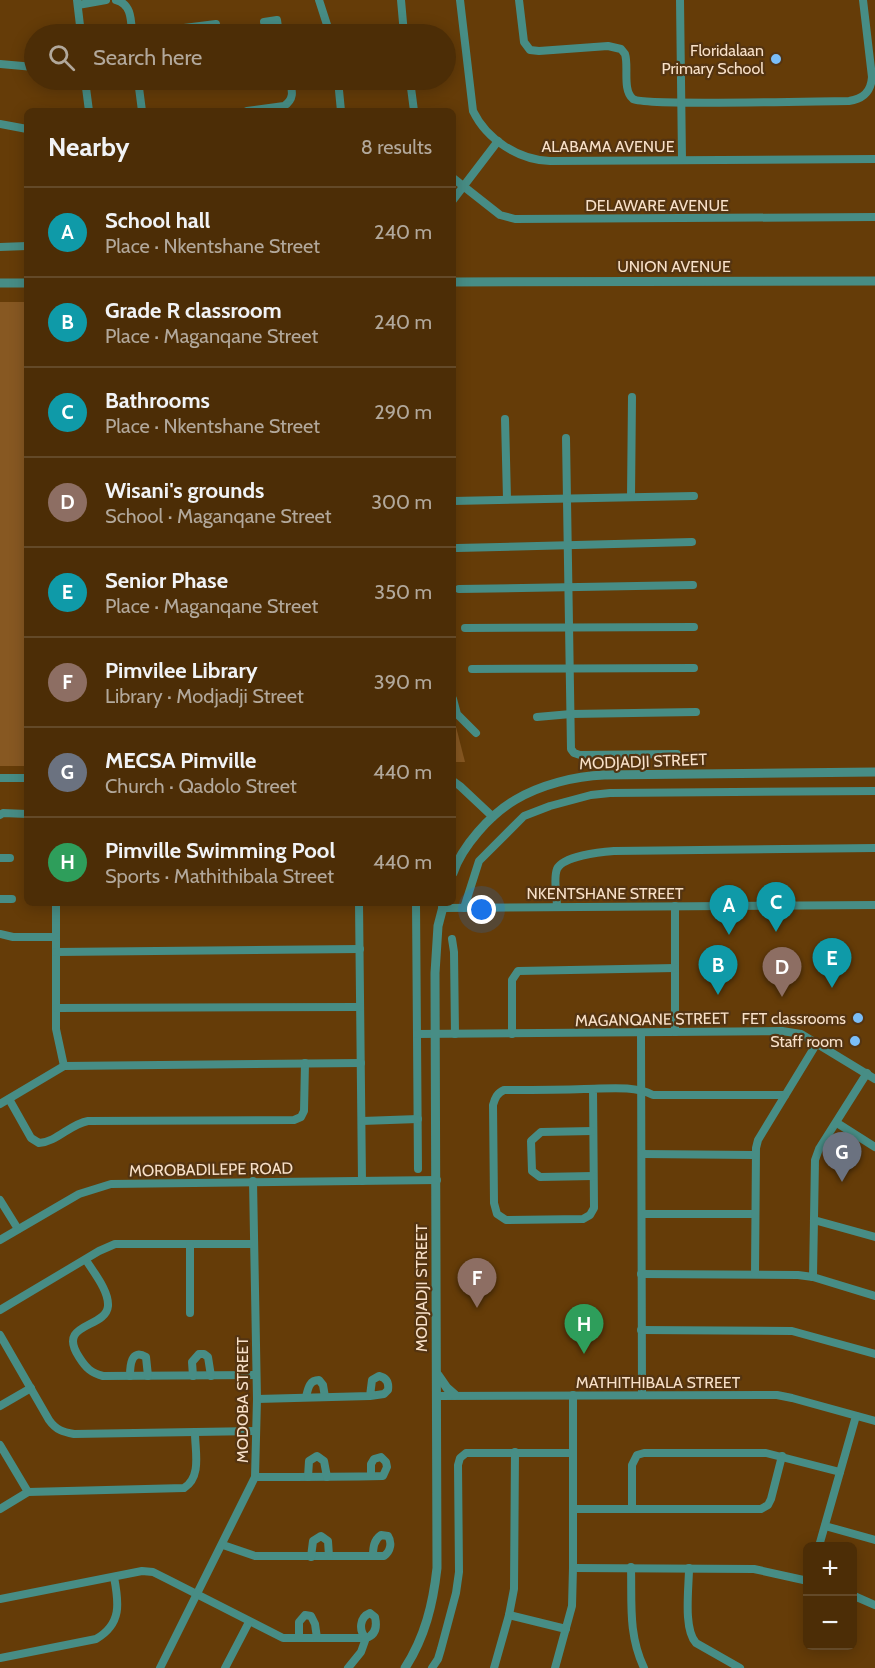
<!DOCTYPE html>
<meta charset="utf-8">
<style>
body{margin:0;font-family:Cabin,sans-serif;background:#533510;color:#f1f3f6}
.controls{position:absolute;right:18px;bottom:18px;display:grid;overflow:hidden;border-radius:9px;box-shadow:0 3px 15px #0003}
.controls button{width:54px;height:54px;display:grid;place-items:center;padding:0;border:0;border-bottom:2px solid #634928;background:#4c2d06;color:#f1f3f6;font:30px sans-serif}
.you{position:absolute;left:482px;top:910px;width:21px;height:21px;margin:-15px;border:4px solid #fff;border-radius:50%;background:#1a73e8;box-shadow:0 0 0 9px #1a73e833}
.badge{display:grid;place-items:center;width:39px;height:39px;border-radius:50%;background:#7bbef8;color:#fff;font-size:20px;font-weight:700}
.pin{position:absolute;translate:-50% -50px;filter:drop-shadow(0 2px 3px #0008)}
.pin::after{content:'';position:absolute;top:32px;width:21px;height:18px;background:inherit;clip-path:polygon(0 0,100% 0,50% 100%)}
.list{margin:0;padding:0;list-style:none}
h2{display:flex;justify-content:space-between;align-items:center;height:78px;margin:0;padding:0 24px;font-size:26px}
h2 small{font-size:20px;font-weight:400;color:#b2a89b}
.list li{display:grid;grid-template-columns:39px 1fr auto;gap:18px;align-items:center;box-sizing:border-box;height:90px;padding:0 24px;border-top:2px solid #634928}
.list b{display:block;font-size:22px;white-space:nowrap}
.list p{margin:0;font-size:20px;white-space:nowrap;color:#b2a89b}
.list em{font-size:20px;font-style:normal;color:#b2a89b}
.icon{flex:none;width:33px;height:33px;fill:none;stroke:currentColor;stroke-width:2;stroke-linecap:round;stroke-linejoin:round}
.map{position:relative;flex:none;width:875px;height:1668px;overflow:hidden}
.search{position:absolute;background:#4c2d06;box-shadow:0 3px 15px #0003;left:24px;top:24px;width:432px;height:66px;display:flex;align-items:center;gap:15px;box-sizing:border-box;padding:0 21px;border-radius:33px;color:#b2a89b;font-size:22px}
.panel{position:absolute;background:#4c2d06;box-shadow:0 3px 15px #0003;left:24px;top:108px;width:432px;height:798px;border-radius:9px}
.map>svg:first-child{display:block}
.green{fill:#875822}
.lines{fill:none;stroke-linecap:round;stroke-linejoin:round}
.minor{stroke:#478d85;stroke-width:8}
.tertiary{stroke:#478d85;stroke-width:9}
.poi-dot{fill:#7bbef8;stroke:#543411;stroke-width:2}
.labels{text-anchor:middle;stroke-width:4.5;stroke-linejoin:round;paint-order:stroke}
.poi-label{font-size:16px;fill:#f8e0c8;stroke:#543411;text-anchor:end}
.street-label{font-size:16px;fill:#f8e0c8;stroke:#543411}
</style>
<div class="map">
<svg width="875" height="1668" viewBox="0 0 875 1668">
<rect width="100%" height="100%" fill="#653c08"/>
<g class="green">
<rect x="0" y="302" width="27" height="464"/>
<path d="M453,715L465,762H453Z"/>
</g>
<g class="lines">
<g class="minor">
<path d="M77,0L81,34"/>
<path d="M116,0C132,4 131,21 132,34"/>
<path d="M319,0L330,34"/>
<path d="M401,0L404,34"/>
<path d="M460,0L473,111C487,140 519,160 550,161L875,159"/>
<path d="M519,0L524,42L530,50L539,51L608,46L621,49L625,54C629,66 622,90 633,99C642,106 823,101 849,101C863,99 871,92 872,77L863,0"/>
<path d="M680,0L682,159"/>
<path d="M78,5L106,0"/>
<path d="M264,22L277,20L279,34"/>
<path d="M136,34L216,24"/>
<path d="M0,64L34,67"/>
<path d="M85,80L89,111"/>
<path d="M138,80L142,111"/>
<path d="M338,80L341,111"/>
<path d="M410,80L414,111"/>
<path d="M247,111L284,106C295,99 292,90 290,80"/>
<path d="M0,124L27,129"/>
<path d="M453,178L500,215L515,219L875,217"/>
<path d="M453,200L498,141"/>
<path d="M0,247L27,246"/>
<path d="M505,419L507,499"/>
<path d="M566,438L571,749L574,753L580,755L677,754"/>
<path d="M631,497L632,397"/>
<path d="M453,501L694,496"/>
<path d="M457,548L692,542"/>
<path d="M459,589L693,585"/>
<path d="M465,628L694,627"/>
<path d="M472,669L694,668"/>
<path d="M453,699L457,714L476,733"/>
<path d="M537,717L571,714L696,712"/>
<path d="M0,778H27"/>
<path d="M453,781L460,786L493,817"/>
<path d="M0,815L3,813L27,814"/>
<path d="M0,858H10"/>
<path d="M0,899H12"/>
<path d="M56,903V1029L64,1066"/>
<path d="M359,903L362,1181"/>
<path d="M416,903L418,1169"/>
<path d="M675,906V1032"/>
<path d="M557,907C557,896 553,879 557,869C563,856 600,852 614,851L875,848"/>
<path d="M442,908L875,905"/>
<path d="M464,908L479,861L524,816L550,806L591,795L610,793L875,791"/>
<path d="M0,934L13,937H56"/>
<path d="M452,939L454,952L455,1034"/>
<path d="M56,952L360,949"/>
<path d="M57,1008L360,1007"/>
<path d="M641,1033L642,1395"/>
<path d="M417,1034L782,1031L801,1034L875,1079"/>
<path d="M512,1034V980L518,971L675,968"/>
<path d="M593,1089L594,1208L590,1215L583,1219L506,1220L497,1214L494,1203L493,1105C495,1098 497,1093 504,1090C530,1090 557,1090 584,1089C606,1089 633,1085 653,1095H785"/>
<path d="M9,1099L31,1138L39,1143C57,1142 70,1124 88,1121L294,1120L301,1117L304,1111L305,1063"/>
<path d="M0,1104L64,1066L361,1063"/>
<path d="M362,1121L418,1119"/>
<path d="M837,1123L875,1147"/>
<path d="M592,1131L541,1132L531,1141L532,1171L540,1177L593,1176"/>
<path d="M642,1154L754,1155"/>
<path d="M0,1200L18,1229"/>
<path d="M642,1214H754"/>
<path d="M814,1220L875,1237"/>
<path d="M0,1240L79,1194L111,1184L437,1180"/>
<path d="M86,1260C94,1273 109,1291 108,1306C106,1329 56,1322 79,1357C86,1368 91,1373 103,1376L256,1375"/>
<path d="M641,1274L798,1275L813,1277L875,1296"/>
<path d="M755,1274L756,1148L758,1140L817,1043"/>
<path d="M813,1277L815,1160L819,1149L867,1073"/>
<path d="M0,1310L99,1251L115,1244H253"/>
<path d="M190,1313V1245"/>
<path d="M641,1330L792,1331L875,1354"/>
<path d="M0,1335L49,1420C56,1430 63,1432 74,1434L256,1431"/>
<path d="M130,1376C130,1366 131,1348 146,1357L148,1376"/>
<path d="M193,1376L192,1362L199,1354H204L208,1357L211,1376"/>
<path d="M437,1396L777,1395L792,1398L875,1421"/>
<path d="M306,1397C308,1389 309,1380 319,1380L323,1385L325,1397"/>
<path d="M257,1399L370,1396L384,1394L388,1390C389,1383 387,1378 379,1376L372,1380L370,1396"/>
<path d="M0,1406L31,1388"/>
<path d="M0,1445L28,1492"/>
<path d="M255,1477C298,1477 340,1477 383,1476L387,1467L386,1462L381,1457L374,1459L371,1464V1476"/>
<path d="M308,1477L309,1461L317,1456L324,1461L327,1477"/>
<path d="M0,1509L28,1492L184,1488C202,1477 195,1451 195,1433"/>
<path d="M573,1509H761L768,1505L771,1499L782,1456"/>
<path d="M632,1509V1465L637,1455L644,1453H766L840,1472"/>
<path d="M825,1526L875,1540"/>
<path d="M223,1545L255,1556H384C391,1551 392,1542 388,1536L381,1535C374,1540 373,1547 373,1556"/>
<path d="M819,1546L856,1416"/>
<path d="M311,1557L313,1541L321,1536L328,1541L329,1556"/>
<path d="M631,1567C632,1603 628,1634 644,1668"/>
<path d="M573,1568L754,1569L808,1581"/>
<path d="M689,1568C689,1587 683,1629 696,1643L740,1668"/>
<path d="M852,1595L875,1605"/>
<path d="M0,1599L142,1571L153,1572L167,1579L283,1638H366"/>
<path d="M509,1615L566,1629"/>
<path d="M299,1638V1622L305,1615L311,1616L315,1624L317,1638"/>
<path d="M0,1658L96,1639C122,1624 119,1603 114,1577"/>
<path d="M160,1668L255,1477L257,1399L253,1181"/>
<path d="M225,1668L249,1622"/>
<path d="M348,1668L361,1652L366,1638C376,1635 377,1626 375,1617L370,1613C360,1617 358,1630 366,1638"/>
<path d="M432,1668L438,1659L441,1649L456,1593L459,1572L458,1465L460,1458L466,1453H573"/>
<path d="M494,1668L509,1615L514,1589L515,1452"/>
<path d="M555,1668L572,1606L573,1568V1395"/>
</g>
<g class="tertiary">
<path d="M453,282L875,281"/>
<path d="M0,283H27"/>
<path d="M453,873C462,846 490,815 515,800C540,785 575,776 604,775L875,772"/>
<path d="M438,1375L447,1388L455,1395"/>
<path d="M405,1668C425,1637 433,1604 437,1568L435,973L438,926L444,903"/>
</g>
</g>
<g class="poi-dot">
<circle cx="776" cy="59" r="6"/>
<circle cx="858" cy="1018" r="6"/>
<circle cx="855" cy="1041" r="6"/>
</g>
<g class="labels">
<g class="poi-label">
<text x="764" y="56">Floridalaan<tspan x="764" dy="18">Primary School</tspan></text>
<text x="846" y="1024">FET classrooms</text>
<text x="843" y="1047">Staff room</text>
</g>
<g class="street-label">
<text x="608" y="152">ALABAMA AVENUE</text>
<text x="657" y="211">DELAWARE AVENUE</text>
<text x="674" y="272">UNION AVENUE</text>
<text transform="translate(643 761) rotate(-2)" y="6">MODJADJI STREET</text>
<text x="605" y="899">NKENTSHANE STREET</text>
<text transform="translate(652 1019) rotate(-1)" y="6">MAGANQANE STREET</text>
<text transform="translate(211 1169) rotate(-1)" y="6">MOROBADILEPE ROAD</text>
<text transform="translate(421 1288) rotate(-90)" y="6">MODJADJI STREET</text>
<text x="658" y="1388">MATHITHIBALA STREET</text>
<text transform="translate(242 1400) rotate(-90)" y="6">MODOBA STREET</text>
</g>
</g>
</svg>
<div class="controls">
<button>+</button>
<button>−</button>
</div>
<div class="you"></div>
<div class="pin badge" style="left:729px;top:935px;background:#0f9aa8">A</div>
<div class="pin badge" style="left:718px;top:995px;background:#0f9aa8">B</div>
<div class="pin badge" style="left:776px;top:932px;background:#0f9aa8">C</div>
<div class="pin badge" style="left:782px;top:997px;background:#8d6e63">D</div>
<div class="pin badge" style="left:832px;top:988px;background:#0f9aa8">E</div>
<div class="pin badge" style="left:477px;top:1308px;background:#8d6e63">F</div>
<div class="pin badge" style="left:842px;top:1182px;background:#6b7280">G</div>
<div class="pin badge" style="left:584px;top:1354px;background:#2e9e5b">H</div>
<div class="search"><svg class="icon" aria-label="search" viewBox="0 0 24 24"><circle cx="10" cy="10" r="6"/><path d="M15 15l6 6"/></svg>Search here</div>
<section class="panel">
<h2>Nearby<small>8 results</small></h2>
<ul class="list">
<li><span class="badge" style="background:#0f9aa8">A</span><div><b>School hall</b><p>Place · Nkentshane Street</p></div><em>240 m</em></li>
<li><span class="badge" style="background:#0f9aa8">B</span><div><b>Grade R classroom</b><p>Place · Maganqane Street</p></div><em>240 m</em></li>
<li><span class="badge" style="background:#0f9aa8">C</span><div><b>Bathrooms</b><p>Place · Nkentshane Street</p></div><em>290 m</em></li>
<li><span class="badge" style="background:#8d6e63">D</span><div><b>Wisani's grounds</b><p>School · Maganqane Street</p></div><em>300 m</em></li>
<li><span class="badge" style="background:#0f9aa8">E</span><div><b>Senior Phase</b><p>Place · Maganqane Street</p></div><em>350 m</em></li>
<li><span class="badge" style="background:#8d6e63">F</span><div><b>Pimvilee Library</b><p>Library · Modjadji Street</p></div><em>390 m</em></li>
<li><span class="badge" style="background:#6b7280">G</span><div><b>MECSA Pimville</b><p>Church · Qadolo Street</p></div><em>440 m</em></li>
<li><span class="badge" style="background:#2e9e5b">H</span><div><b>Pimville Swimming Pool</b><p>Sports · Mathithibala Street</p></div><em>440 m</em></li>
</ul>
</section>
</div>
